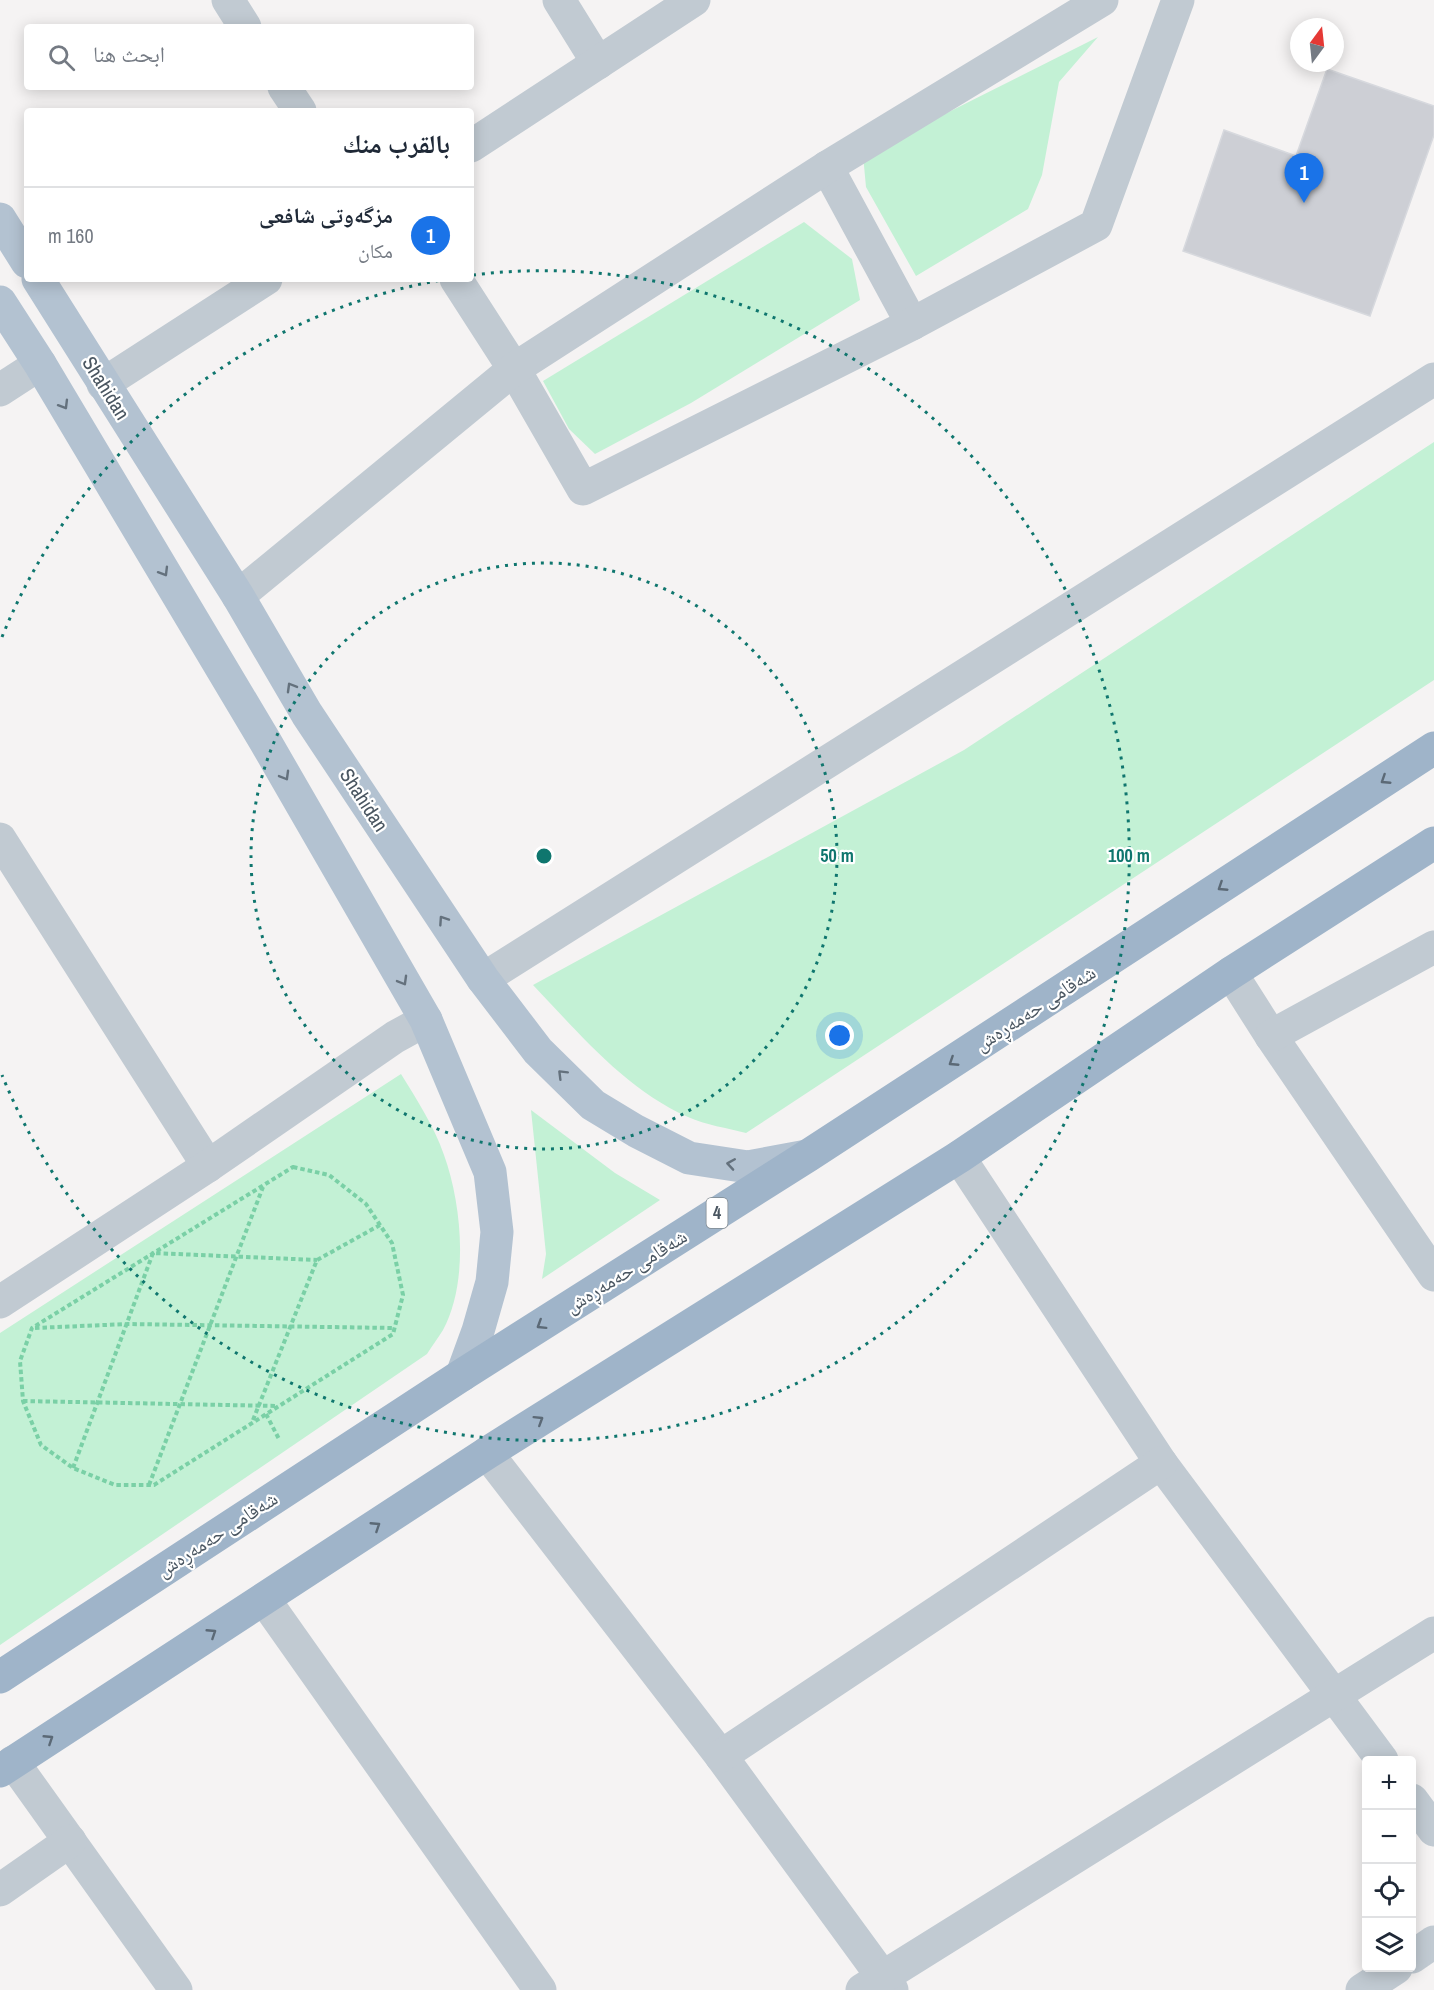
<!DOCTYPE html>
<html lang="ar">
<meta charset="utf-8">
<style>
body{margin:0;font-family:"Archivo Narrow","Noto Naskh Arabic",sans-serif;background:#f6f6f7;color:#1f2937;direction:rtl}
.controls{position:absolute;right:18px;bottom:18px;display:grid;overflow:hidden;border-radius:6px;box-shadow:0 3px 15px #0003}
.controls button{width:54px;height:54px;display:grid;place-items:center;padding:0;border:0;border-bottom:2px solid #e0e1e3;background:#fff;color:#1f2937;font:30px sans-serif}
.compass{position:absolute;left:1290px;top:18px;width:54px;height:54px;border-radius:50%;background:#fff;box-shadow:0 3px 15px #0003;rotate:15deg}
.you{position:absolute;left:840px;top:1036px;width:21px;height:21px;margin:-15px;border:4px solid #fff;border-radius:50%;background:#1a73e8;box-shadow:0 0 0 9px #1a73e833}
.badge{display:grid;place-items:center;width:39px;height:39px;border-radius:50%;background:#1a73e8;color:#fff;font-size:20px;font-weight:700}
.pin{position:absolute;translate:-50% -50px;filter:drop-shadow(0 2px 3px #0008)}
.pin::after{content:'';position:absolute;top:32px;width:21px;height:18px;background:inherit;clip-path:polygon(0 0,100% 0,50% 100%)}
.list{margin:0;padding:0;list-style:none}
h2{display:flex;justify-content:space-between;align-items:center;height:78px;margin:0;padding:0 24px;font-size:26px}
h2 small{font-size:20px;font-weight:400;color:#747a83}
.list li{display:grid;grid-template-columns:39px 1fr auto;gap:18px;align-items:center;box-sizing:border-box;height:96px;padding:0 24px;border-top:2px solid #e0e1e3}
.list b{display:block;font-size:22px;white-space:nowrap}
.list p{margin:0;font-size:20px;white-space:nowrap;color:#747a83}
.list em{font-size:20px;font-style:normal;color:#747a83}
.icon{flex:none;width:33px;height:33px;fill:none;stroke:currentColor;stroke-width:2;stroke-linecap:round;stroke-linejoin:round}
.map{position:relative;flex:none;width:1434px;height:1990px;overflow:hidden;direction:ltr}
.search{position:absolute;background:#fff;box-shadow:0 3px 15px #0003;left:24px;top:24px;width:450px;height:66px;display:flex;align-items:center;gap:15px;box-sizing:border-box;padding:0 21px;border-radius:6px;color:#747a83;font-size:22px}
.panel{position:absolute;background:#fff;box-shadow:0 3px 15px #0003;left:24px;top:108px;width:450px;height:174px;border-radius:6px;direction:rtl}
.map>svg:first-child{display:block}
.green{fill:#c3f1d5}
.building{fill:#cdcfd5;stroke:#d7d9de;stroke-width:1.5}
.lines{fill:none;stroke-linecap:round;stroke-linejoin:round}
.path{stroke:#7ad0a6;stroke-width:4;stroke-dasharray:4.5 3;stroke-linecap:butt}
.minor{stroke:#c1cad2;stroke-width:33}
.primary{stroke:#b3c2d1;stroke-width:33}
.trunk{stroke:#9fb4c9;stroke-width:33}
.oneway{stroke:#64717d}
.oneway2{stroke:#5b6976}
.ring{fill:none;stroke:#0f766e;stroke-width:3;stroke-dasharray:3 6}
.labels{text-anchor:middle;stroke-width:4.5;stroke-linejoin:round;paint-order:stroke}
.shield{fill:#fff;stroke:#808990;stroke-width:1.5}
.shield-label{font-size:18px;font-weight:bold;fill:#4a5661}
.street-label{font-size:20px;fill:#4a5661;stroke:#fff}
.centre{fill:#0f766e;stroke:#fff;stroke-width:3}
.ring-label{font-size:18px;text-anchor:middle;font-weight:bold;fill:#0f766e;stroke:#fff;stroke-width:4.5;stroke-linejoin:round;paint-order:stroke}
</style>
<div class="map">
<svg width="1434" height="1990" viewBox="0 0 1434 1990">
<rect width="100%" height="100%" fill="#f5f3f3"/>
<g class="green">
<path d="M1098,37L1059,82L1042,175L1028,209L916,276L866,187L863,155Z"/>
<path d="M804,222L852,259L860,300L691,403L595,454L569,429L543,381Z"/>
<path d="M1434,442V680L746,1133C727,1128 706,1125 688,1117C625,1089 580,1034 533,985L964,750Z"/>
<path d="M401,1074C417,1100 434,1126 444,1155C462,1205 469,1282 443,1330C438,1338 432,1346 427,1354L0,1645V1333Z"/>
<path d="M531,1110L615,1173L660,1200L542,1279L546,1254Z"/>
</g>
<path class="building" d="M1327,69L1434,106V135L1370,316L1183,251L1224,130L1296,156Z"/>
<g class="lines">
<g class="path">
<path d="M293,1167L329,1175L366,1204L392,1243L403,1295L393,1334L154,1485H115L73,1468L41,1445L23,1401L20,1361L32,1328Z"/>
<path d="M35,1328L128,1324L394,1328"/>
<path d="M23,1401L277,1406"/>
<path d="M266,1414L279,1439"/>
<path d="M253,1420L317,1260L380,1225"/>
<path d="M73,1468L153,1253L317,1260"/>
<path d="M149,1485L263,1187"/>
</g>
<g class="minor">
<path d="M228,0L245,27"/>
<path d="M559,0L598,63"/>
<path d="M284,87L300,111"/>
<path d="M471,146L694,0"/>
<path d="M827,167L912,324"/>
<path d="M456,279L514,369L583,489L912,324L1096,225L1178,0"/>
<path d="M103,384L266,279"/>
<path d="M0,390L40,364"/>
<path d="M238,596L514,369L827,167L1102,0"/>
<path d="M0,839L208,1166"/>
<path d="M1231,973L1271,1036L1434,1275"/>
<path d="M483,979L1434,379"/>
<path d="M1271,1036L1434,947"/>
<path d="M959,1157L1161,1463L1382,1760"/>
<path d="M0,1302L208,1166L395,1037L426,1020"/>
<path d="M487,1453L721,1756L892,1990"/>
<path d="M264,1599L540,1990"/>
<path d="M721,1756L1161,1463"/>
<path d="M13,1762L176,1990"/>
<path d="M1412,1800L1434,1830"/>
<path d="M0,1890L70,1841"/>
<path d="M1412,1957L1434,1942"/>
<path d="M862,1990L1434,1633"/>
<path d="M1362,1990L1396,1968"/>
</g>
<g class="primary">
<path d="M0,219L27,262"/>
<path d="M38,279L238,596L307,714L483,979L538,1051L593,1105L636,1131L689,1158L748,1167L807,1156"/>
<path d="M0,302L40,364L265,741L426,1020L490,1172L497,1232L492,1282L478,1331L462,1375"/>
</g>
<g class="trunk">
<path d="M0,1677L462,1375L809,1155L1434,748"/>
<path d="M0,1771L487,1453L959,1157L1231,973L1434,843"/>
</g>
</g>
<defs><path id="oneway-chevron" d="M-2-3.5L2.5 0L-2 3.5" fill="none" stroke-width="1.6" stroke-linecap="round" stroke-linejoin="round" transform="scale(1.5)"/></defs>
<g class="oneway">
<use href="#oneway-chevron" transform="translate(64 405) rotate(59)"/>
<use href="#oneway-chevron" transform="translate(164 572) rotate(59)"/>
<use href="#oneway-chevron" transform="translate(291 687) rotate(-120)"/>
<use href="#oneway-chevron" transform="translate(285 776) rotate(60)"/>
<use href="#oneway-chevron" transform="translate(443 920) rotate(-124)"/>
<use href="#oneway-chevron" transform="translate(403 981) rotate(60)"/>
<use href="#oneway-chevron" transform="translate(562 1074) rotate(-135)"/>
<use href="#oneway-chevron" transform="translate(731 1164) rotate(-171)"/>
</g>
<g class="oneway2">
<use href="#oneway-chevron" transform="translate(1385 780) rotate(147)"/>
<use href="#oneway-chevron" transform="translate(1222 887) rotate(147)"/>
<use href="#oneway-chevron" transform="translate(953 1062) rotate(147)"/>
<use href="#oneway-chevron" transform="translate(541 1325) rotate(148)"/>
<use href="#oneway-chevron" transform="translate(539 1420) rotate(-32)"/>
<use href="#oneway-chevron" transform="translate(376 1526) rotate(-33)"/>
<use href="#oneway-chevron" transform="translate(212 1633) rotate(-33)"/>
<use href="#oneway-chevron" transform="translate(49 1739) rotate(-33)"/>
</g>
<g class="ring">
<circle cx="544" cy="856" r="293"/>
<path d="M2 637A585 585 0 0 1 447 279M473 275A585 585 0 1 1 2 1075"/>
</g>
<g class="labels">
<rect class="shield" x="706.5" y="1198" width="21" height="30" rx="4.5"/>
<g class="shield-label">
<text x="717" y="1219">4</text>
</g>
<g class="street-label">
<text transform="translate(106 388) rotate(58)" y="7">Shahidan</text>
<text transform="translate(364 800) rotate(57)" y="7">Shahidan</text>
<text transform="translate(1035 1008) rotate(-33)" y="7">شەقامی حەمەڕەش</text>
<text transform="translate(626 1271) rotate(-32)" y="7">شەقامی حەمەڕەش</text>
<text transform="translate(217 1534) rotate(-33)" y="7">شەقامی حەمەڕەش</text>
</g>
</g>
<circle cx="544" cy="856" r="9" class="centre"/>
<g class="ring-label">
<text x="837" y="862">50 m</text>
<text x="1129" y="862">100 m</text>
</g>
</svg>
<div class="controls">
<button>+</button>
<button>−</button>
<button><svg class="icon" aria-label="locate" viewBox="0 0 24 24"><circle cx="12" cy="12" r="6"/><path d="M12 2v4M12 18v4M2 12h4M18 12h4"/></svg></button>
<button><svg class="icon" aria-label="layers" viewBox="0 0 24 24"><path d="M12 4l9 5-9 5-9-5zM3 14l9 5 9-5"/></svg></button>
</div>
<svg class="compass" viewBox="-18 -18 36 36"><path d="M0-13l5 13h-10z" fill="#e53935"/><path d="M0 13l5-13h-10z" fill="#747a83"/></svg>
<div class="you"></div>
<div class="pin badge" style="left:1304px;top:203px">1</div>
<div class="search"><svg class="icon" aria-label="search" viewBox="0 0 24 24"><circle cx="10" cy="10" r="6"/><path d="M15 15l6 6"/></svg>ابحث هنا</div>
<section class="panel">
<h2>بالقرب منك<small></small></h2>
<ul class="list">
<li><span class="badge">1</span><div><b>مزگەوتی شافعی</b><p>مكان</p></div><em>160 m</em></li>
</ul>
</section>
</div>
